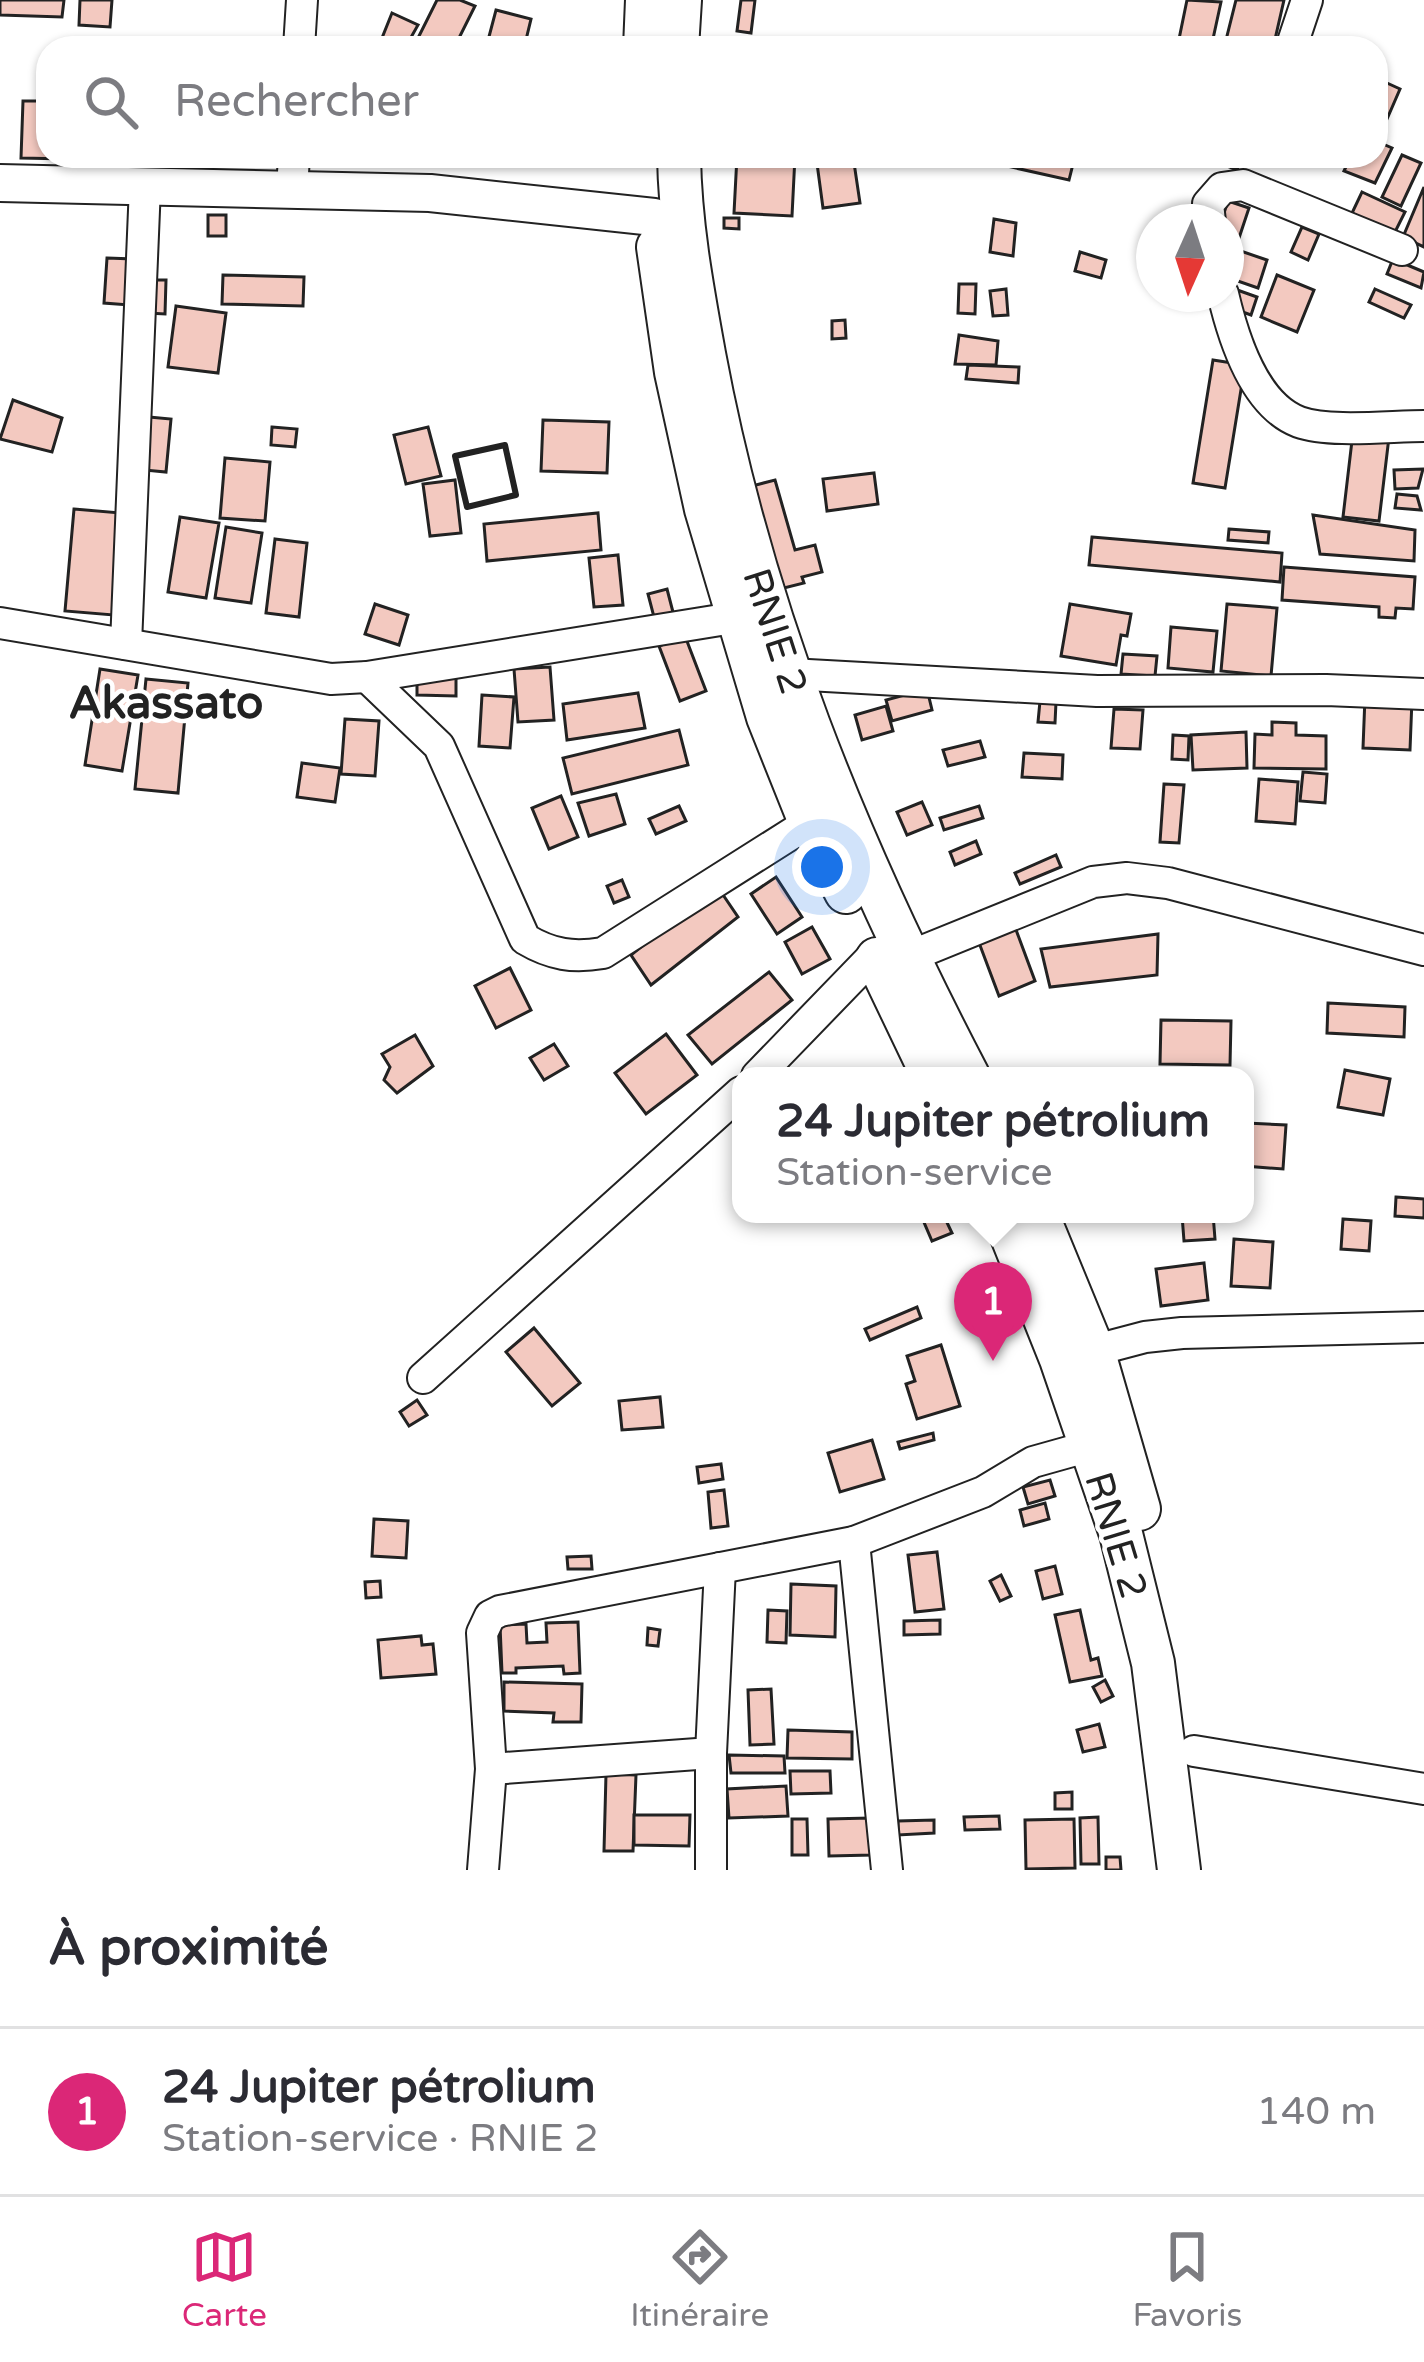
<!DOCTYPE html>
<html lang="fr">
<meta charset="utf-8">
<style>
body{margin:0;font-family:"Varela Round",sans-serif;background:#f2f2f3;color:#2b2b33}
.compass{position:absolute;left:1136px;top:204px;width:108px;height:108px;border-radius:50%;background:#fff;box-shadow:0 3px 9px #0004;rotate:183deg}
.you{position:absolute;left:822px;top:867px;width:42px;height:42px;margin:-30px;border:9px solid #fff;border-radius:50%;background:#1a73e8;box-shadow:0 0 0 18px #1a73e833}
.badge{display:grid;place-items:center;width:78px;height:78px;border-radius:50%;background:#db2777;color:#fff;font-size:39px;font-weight:700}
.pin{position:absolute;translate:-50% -99px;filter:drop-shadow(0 3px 6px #0008)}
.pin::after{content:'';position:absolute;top:63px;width:42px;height:36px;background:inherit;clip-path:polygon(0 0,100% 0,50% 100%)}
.popup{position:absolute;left:732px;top:1067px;width:522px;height:156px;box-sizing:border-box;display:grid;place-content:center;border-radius:24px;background:#fff;filter:drop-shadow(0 3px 9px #0005);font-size:39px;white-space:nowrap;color:#7c7c81}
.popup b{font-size:45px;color:#2b2b33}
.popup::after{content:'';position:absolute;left:50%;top:100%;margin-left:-24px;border:24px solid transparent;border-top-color:#fff}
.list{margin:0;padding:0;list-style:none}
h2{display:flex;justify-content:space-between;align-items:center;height:156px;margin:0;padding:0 48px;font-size:51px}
h2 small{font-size:39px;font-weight:400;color:#7c7c81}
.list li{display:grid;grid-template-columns:78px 1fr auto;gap:36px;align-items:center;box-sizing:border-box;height:168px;padding:0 48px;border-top:3px solid #e1e1e2}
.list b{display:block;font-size:45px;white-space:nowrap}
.list p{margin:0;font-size:39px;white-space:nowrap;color:#7c7c81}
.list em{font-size:39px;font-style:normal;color:#7c7c81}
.icon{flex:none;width:66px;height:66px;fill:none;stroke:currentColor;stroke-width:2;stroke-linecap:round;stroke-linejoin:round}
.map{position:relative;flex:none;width:1424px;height:1870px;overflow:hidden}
.search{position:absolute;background:#fff;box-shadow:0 3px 9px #0004;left:36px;right:36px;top:36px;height:132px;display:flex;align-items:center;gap:30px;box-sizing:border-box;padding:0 42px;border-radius:36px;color:#7c7c81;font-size:45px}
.sheet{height:324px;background:#fff}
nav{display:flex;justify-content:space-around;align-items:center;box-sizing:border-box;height:168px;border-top:3px solid #e1e1e2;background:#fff;font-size:33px;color:#7c7c81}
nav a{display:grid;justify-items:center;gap:6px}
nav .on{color:#db2777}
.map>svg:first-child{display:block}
.building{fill:#f3c9c0;stroke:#222;stroke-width:3}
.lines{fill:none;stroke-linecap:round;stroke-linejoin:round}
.minor-casing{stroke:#222;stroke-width:34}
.major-casing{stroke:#222;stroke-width:40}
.highway-casing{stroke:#222;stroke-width:46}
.minor{stroke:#fff;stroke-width:30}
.major{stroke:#fff;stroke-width:36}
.highway{stroke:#fff;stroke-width:42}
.wall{stroke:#222;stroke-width:6}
.labels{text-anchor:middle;stroke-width:9;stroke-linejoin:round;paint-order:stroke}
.street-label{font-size:39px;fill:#222;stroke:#fff}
.quarter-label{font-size:45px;font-weight:bold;fill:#222;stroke:#fff}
</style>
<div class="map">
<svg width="1424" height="1870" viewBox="0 0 1424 1870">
<rect width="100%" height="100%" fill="#fff"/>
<g class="building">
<path d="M0,0H64L62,17L0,15Z"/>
<path d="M80,0H112L110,27L79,25Z"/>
<path d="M437,0H460L475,6L454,48H413Z"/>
<path d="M741,0H755L751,33L737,31Z"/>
<path d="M1187,0L1221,2L1211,48L1178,44Z"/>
<path d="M1236,0H1284L1273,48H1224Z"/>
<path d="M496,10L531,19L524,48H486Z"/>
<path d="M392,13L418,25L405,48H378Z"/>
<path d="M1376,78L1400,89L1387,119L1376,114Z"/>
<path d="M23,101H48V156H69V159L21,158Z"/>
<path d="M1376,141L1392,148L1375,183L1344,171L1351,156H1376Z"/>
<path d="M1402,155L1421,163L1401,206L1382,197Z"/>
<path d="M382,156H436L435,163Z"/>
<path d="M737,156H795L792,216L734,213Z"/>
<path d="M816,156H853L860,203L823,208Z"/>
<path d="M897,156H943L941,166Z"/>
<path d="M962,156H1075L1069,180Z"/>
<path d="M1202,156H1242L1237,170Z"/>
<path d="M1424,187V247L1403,237Z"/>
<path d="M1362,192L1405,212L1394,234L1352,213Z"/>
<path d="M1228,201L1249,208L1238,241L1226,237V222H1221Z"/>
<rect x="208" y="215" width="18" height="21"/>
<path d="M724,218H739V229L724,228Z"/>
<path d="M994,219L1016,223L1013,256L990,252Z"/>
<path d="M1302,227L1319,234L1308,260L1291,252Z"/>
<path d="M1226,246L1267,260L1258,288L1226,277Z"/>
<path d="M1080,252L1106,260L1101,278L1075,271Z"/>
<path d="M107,258L133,259L129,305L104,303Z"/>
<path d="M1393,259L1424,272L1421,288L1387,274Z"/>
<path d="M223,275L304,277L303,306L222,304Z"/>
<path d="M1277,275L1314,290L1297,332L1261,317Z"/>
<path d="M149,280H166L165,314L148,313Z"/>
<path d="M959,284H976L975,314L958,313Z"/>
<path d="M1226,286L1257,297L1251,315L1198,296L1226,294Z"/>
<path d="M1006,289L1008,315L993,316L990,291Z"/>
<path d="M1375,289L1411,305L1404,318L1369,302Z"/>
<path d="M176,306L226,313L218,373L168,367Z"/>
<path d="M845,320L846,338L832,339V321Z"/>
<path d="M959,335L998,341L996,365L955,364Z"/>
<path d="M1213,360L1245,365L1225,488L1193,483Z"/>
<path d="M968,365L1019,367L1018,383L966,379Z"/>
<path d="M13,400L62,418L52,452L0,439Z"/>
<path d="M149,417L171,419L166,472L144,470Z"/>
<path d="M543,420L609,422L607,473L541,471Z"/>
<path d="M272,427L297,429L295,447L271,445Z"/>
<path d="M428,427L441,476L406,484L394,435Z"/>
<path d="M1353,432L1389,437L1379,521L1343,517Z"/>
<path d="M225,458L270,462L265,521L220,518Z"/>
<path d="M1423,469L1418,488L1395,489L1394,470Z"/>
<path d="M874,473L878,504L827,511L823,479Z"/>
<path d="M455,480L461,533L430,536L423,484Z"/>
<path d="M775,480L795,550L815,545L822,572L802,577L804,583L780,589L752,486Z"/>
<path d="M1397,494L1417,496L1421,510L1395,508Z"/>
<path d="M74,509L121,513L113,615L65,611Z"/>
<path d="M598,513L601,550L487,561L484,524Z"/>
<path d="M1313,515L1415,530L1414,561L1320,554Z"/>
<path d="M180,517L219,523L206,598L168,592Z"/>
<path d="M226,527L262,533L251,603L215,598Z"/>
<path d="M1229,529L1269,532L1268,543L1228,540Z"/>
<path d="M1092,537L1282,553L1280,582L1089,565Z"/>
<path d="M275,539L307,543L299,617L266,613Z"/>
<path d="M618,555L623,605L594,607L589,558Z"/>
<path d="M1284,567L1415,577L1413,609L1396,608L1395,618L1379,617V607L1282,600Z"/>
<path d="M667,589L674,616L655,621L648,594Z"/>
<path d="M375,604L408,615L399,645L365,634Z"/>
<path d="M1070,604L1131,614L1127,636L1121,635L1116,665L1061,656Z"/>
<path d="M1227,604L1277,608L1271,676L1221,671Z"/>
<path d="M1171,627L1217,631L1213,672L1168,668Z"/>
<path d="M685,636L706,691L680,701L659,646Z"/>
<path d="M1123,654L1157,656L1155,676L1121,674Z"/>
<path d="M550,667L554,720L518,722L514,669Z"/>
<path d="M100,669L138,675L122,771L85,765Z"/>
<path d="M417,677H456V696L417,695Z"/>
<path d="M146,679L188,683L178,793L135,789Z"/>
<path d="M927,689L932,710L892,721L886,700Z"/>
<path d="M638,693L645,728L567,740L563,704Z"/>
<path d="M482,695L514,697L510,748L479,746Z"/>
<path d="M1365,697L1412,699L1410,750L1363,748Z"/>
<path d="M1040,701L1056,702L1055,723L1038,722Z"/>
<path d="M886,706L893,731L862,740L855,715Z"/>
<path d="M1114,709L1143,710L1140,749L1111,748Z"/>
<path d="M345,719L379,721L375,776L341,774Z"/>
<path d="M1272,722L1296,723V735L1326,736V769L1254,768L1255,734L1272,735Z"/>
<path d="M679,730L688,765L572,794L563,758Z"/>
<path d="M1246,732L1247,768L1193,770L1191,735Z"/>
<path d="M1173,735L1189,736L1188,760L1172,759Z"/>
<path d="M980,741L985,757L948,766L943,750Z"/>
<path d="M1024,753L1063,755L1062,779L1022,777Z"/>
<path d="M302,763L340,768L335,802L297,797Z"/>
<path d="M1303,772L1327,774L1325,803L1300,801Z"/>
<path d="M1259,779L1298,782L1295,824L1256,821Z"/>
<path d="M1164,784L1184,785L1179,843L1160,842Z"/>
<path d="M616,794L625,824L589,836L578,803Z"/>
<path d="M561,796L578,837L549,849L532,808Z"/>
<path d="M922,802L932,825L907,835L897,812Z"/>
<path d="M679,806L686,821L656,834L649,819Z"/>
<path d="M979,806L983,818L944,830L940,818Z"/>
<path d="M976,841L981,854L955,865L950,852Z"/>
<path d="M1056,855L1061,867L1020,884L1015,873Z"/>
<path d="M776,877L802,917L777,934L751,894Z"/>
<path d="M622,880L629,897L614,903L607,886Z"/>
<path d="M717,886L738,917L651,985L631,955Z"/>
<path d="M1012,919L1035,981L999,996L975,932Z"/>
<path d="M812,927L830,959L802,974L785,942Z"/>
<path d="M1158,934L1157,975L1050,987L1041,949Z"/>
<path d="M510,968L531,1010L496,1028L475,986Z"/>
<path d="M769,972L792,1000L712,1064L688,1035Z"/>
<path d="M1328,1003L1405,1007L1404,1037L1327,1033Z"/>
<path d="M1161,1020L1231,1021L1230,1065L1160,1064Z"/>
<path d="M666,1034L697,1075L646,1114L615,1073Z"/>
<path d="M415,1035L433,1066L397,1093L384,1080L390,1067L382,1054Z"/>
<path d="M554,1044L568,1066L544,1080L530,1058Z"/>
<path d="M1345,1070L1390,1079L1383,1115L1338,1107Z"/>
<path d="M1246,1123L1286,1125L1283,1169L1245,1166Z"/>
<path d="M1396,1197L1424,1199V1218L1395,1216Z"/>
<path d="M936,1214H943L952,1233L932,1241L923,1220Z"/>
<path d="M1213,1214L1215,1239L1184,1241L1182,1215Z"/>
<path d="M1343,1219L1371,1221L1369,1251L1341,1249Z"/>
<path d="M1234,1239L1273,1242L1270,1288L1231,1286Z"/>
<path d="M1204,1263L1208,1300L1161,1306L1156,1269Z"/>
<path d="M917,1307L921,1318L870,1340L865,1329Z"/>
<path d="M534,1328L580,1383L552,1406L506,1352Z"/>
<path d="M941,1345L960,1406L917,1419L906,1384L915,1381L907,1356Z"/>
<path d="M660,1397L663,1427L622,1430L619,1401Z"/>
<path d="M417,1400L427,1415L409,1426L400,1412Z"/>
<path d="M933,1433L934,1440L900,1449L898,1442Z"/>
<path d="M872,1440L884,1479L840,1492L828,1453Z"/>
<path d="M721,1464L723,1479L699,1483L697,1467Z"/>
<path d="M1050,1480L1055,1496L1028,1504L1023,1487Z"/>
<path d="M724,1490L728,1526L711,1528L708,1492Z"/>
<path d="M1045,1503L1049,1519L1024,1526L1020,1510Z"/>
<path d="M374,1519L408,1521L406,1558L372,1556Z"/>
<path d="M937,1552L944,1609L915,1612L908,1555Z"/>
<path d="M591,1556L592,1569H568L567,1557Z"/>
<path d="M1055,1566L1062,1594L1043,1599L1036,1571Z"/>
<path d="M1001,1575L1011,1596L1000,1601L990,1581Z"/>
<path d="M380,1581L381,1597L366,1598L365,1582Z"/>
<path d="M791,1584L836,1586L835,1637L790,1635Z"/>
<path d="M768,1610L787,1611L786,1643L767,1642Z"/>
<path d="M1080,1610L1091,1660L1098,1658L1102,1676L1070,1682L1055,1615Z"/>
<path d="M940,1620V1634L904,1635V1621Z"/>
<path d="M578,1622L580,1673L564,1674L563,1666L516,1668V1673H502L500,1625L526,1624L527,1643L547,1642L546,1623Z"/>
<path d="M648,1628L660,1630L658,1646L647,1645Z"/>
<path d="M421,1636L422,1645L433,1644L436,1674L381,1678L378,1640Z"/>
<path d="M1105,1680L1113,1696L1101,1702L1093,1687Z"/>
<path d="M504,1682L582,1684L581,1722H553L554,1713L504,1711Z"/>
<path d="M771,1689L774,1744L750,1745L748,1690Z"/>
<path d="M1099,1724L1105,1747L1083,1752L1077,1730Z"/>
<path d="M788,1730L852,1732V1759L787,1758Z"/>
<path d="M729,1755L784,1756L785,1773H731Z"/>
<path d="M790,1771H830L831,1793L791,1794Z"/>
<path d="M606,1774L636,1775L633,1851H604Z"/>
<path d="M786,1786L788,1816L729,1818L727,1789Z"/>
<path d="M1072,1792V1809H1055V1793Z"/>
<path d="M634,1815H690L689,1846L634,1845Z"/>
<path d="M999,1816L1000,1829L965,1830L964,1817Z"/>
<path d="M1098,1817L1099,1864H1081L1080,1818Z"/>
<path d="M870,1818L872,1855L829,1856L828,1819Z"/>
<path d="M792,1819H807L808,1855H792Z"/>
<path d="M1074,1819L1075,1868L1026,1869L1025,1820Z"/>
<path d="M934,1820V1833L898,1835V1821Z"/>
<path d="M1106,1857H1120L1121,1870H1106Z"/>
</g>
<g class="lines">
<defs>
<g id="minor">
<path d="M299,48L302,0"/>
<path d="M1291,48L1307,0"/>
<path d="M292,190L294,156"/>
<path d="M1210,222L1208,204L1222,188L1243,185L1402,250"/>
<path d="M1223,294C1233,337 1254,405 1299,422C1330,433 1390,426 1424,426"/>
<path d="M0,623L331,679L367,677L739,617"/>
<path d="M126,644L145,186"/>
<path d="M790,674L1097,691L1326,690L1424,694"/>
<path d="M367,677L439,746L525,939C552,955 573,958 603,953L810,822"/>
<path d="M908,957L1093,882L1127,878L1168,883L1424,950"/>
<path d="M757,1076L875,954"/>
<path d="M1073,1356L1145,1337L1182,1333L1424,1327"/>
<path d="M423,1378L741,1092"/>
<path d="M854,1542L887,1870"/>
<path d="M1194,1751L1424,1789"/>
<path d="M491,1769L711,1753"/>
<path d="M483,1870L491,1769L482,1633L490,1616L500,1611L854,1542L983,1492L1033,1462L1090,1446"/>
<path d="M711,1870V1753L720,1568"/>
</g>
<path id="major" d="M0,183L430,193L654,217"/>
<g id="highway">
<path d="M645,48L647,0"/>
<path d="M677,48L680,0"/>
<path d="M679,156C680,223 692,288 704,354C752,612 847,844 968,1076"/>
<path d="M658,247L676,372L706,509L768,717L810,822L846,892"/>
<path d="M877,959L933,1076"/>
<path d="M1003,1214L1061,1359L1121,1534L1153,1663L1179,1870"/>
<path d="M1037,1214L1093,1350L1139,1509"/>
</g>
</defs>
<use href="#minor" class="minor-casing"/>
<use href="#major" class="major-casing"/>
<use href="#highway" class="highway-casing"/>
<use href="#minor" class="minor"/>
<use href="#major" class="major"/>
<use href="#highway" class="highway"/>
<path class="wall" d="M505,445L516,495L467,507L455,456Z"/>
</g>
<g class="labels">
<g class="street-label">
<text transform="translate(776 631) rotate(72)" y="14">RNIE 2</text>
<text transform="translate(1117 1535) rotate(73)" y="14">RNIE 2</text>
</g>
<g class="quarter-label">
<text x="166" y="718">Akassato</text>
</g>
</g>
</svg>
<svg class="compass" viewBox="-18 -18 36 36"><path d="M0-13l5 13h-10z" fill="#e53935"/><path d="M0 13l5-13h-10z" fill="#7c7c81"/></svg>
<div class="you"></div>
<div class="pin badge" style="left:993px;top:1361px">1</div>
<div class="popup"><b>24 Jupiter pétrolium</b>Station-service</div>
<div class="search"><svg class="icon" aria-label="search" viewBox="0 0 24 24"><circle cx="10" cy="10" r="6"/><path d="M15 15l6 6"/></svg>Rechercher</div>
</div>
<section class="sheet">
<h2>À proximité<small></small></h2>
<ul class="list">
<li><span class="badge">1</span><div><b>24 Jupiter pétrolium</b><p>Station-service · RNIE 2</p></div><em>140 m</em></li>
</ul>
</section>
<nav>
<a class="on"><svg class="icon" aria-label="map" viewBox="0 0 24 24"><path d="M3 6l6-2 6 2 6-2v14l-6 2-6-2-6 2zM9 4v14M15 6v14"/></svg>Carte</a>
<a><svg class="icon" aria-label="directions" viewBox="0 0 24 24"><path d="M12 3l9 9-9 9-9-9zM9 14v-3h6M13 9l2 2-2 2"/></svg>Itinéraire</a>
<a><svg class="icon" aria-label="saved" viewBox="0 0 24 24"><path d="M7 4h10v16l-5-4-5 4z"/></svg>Favoris</a>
</nav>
